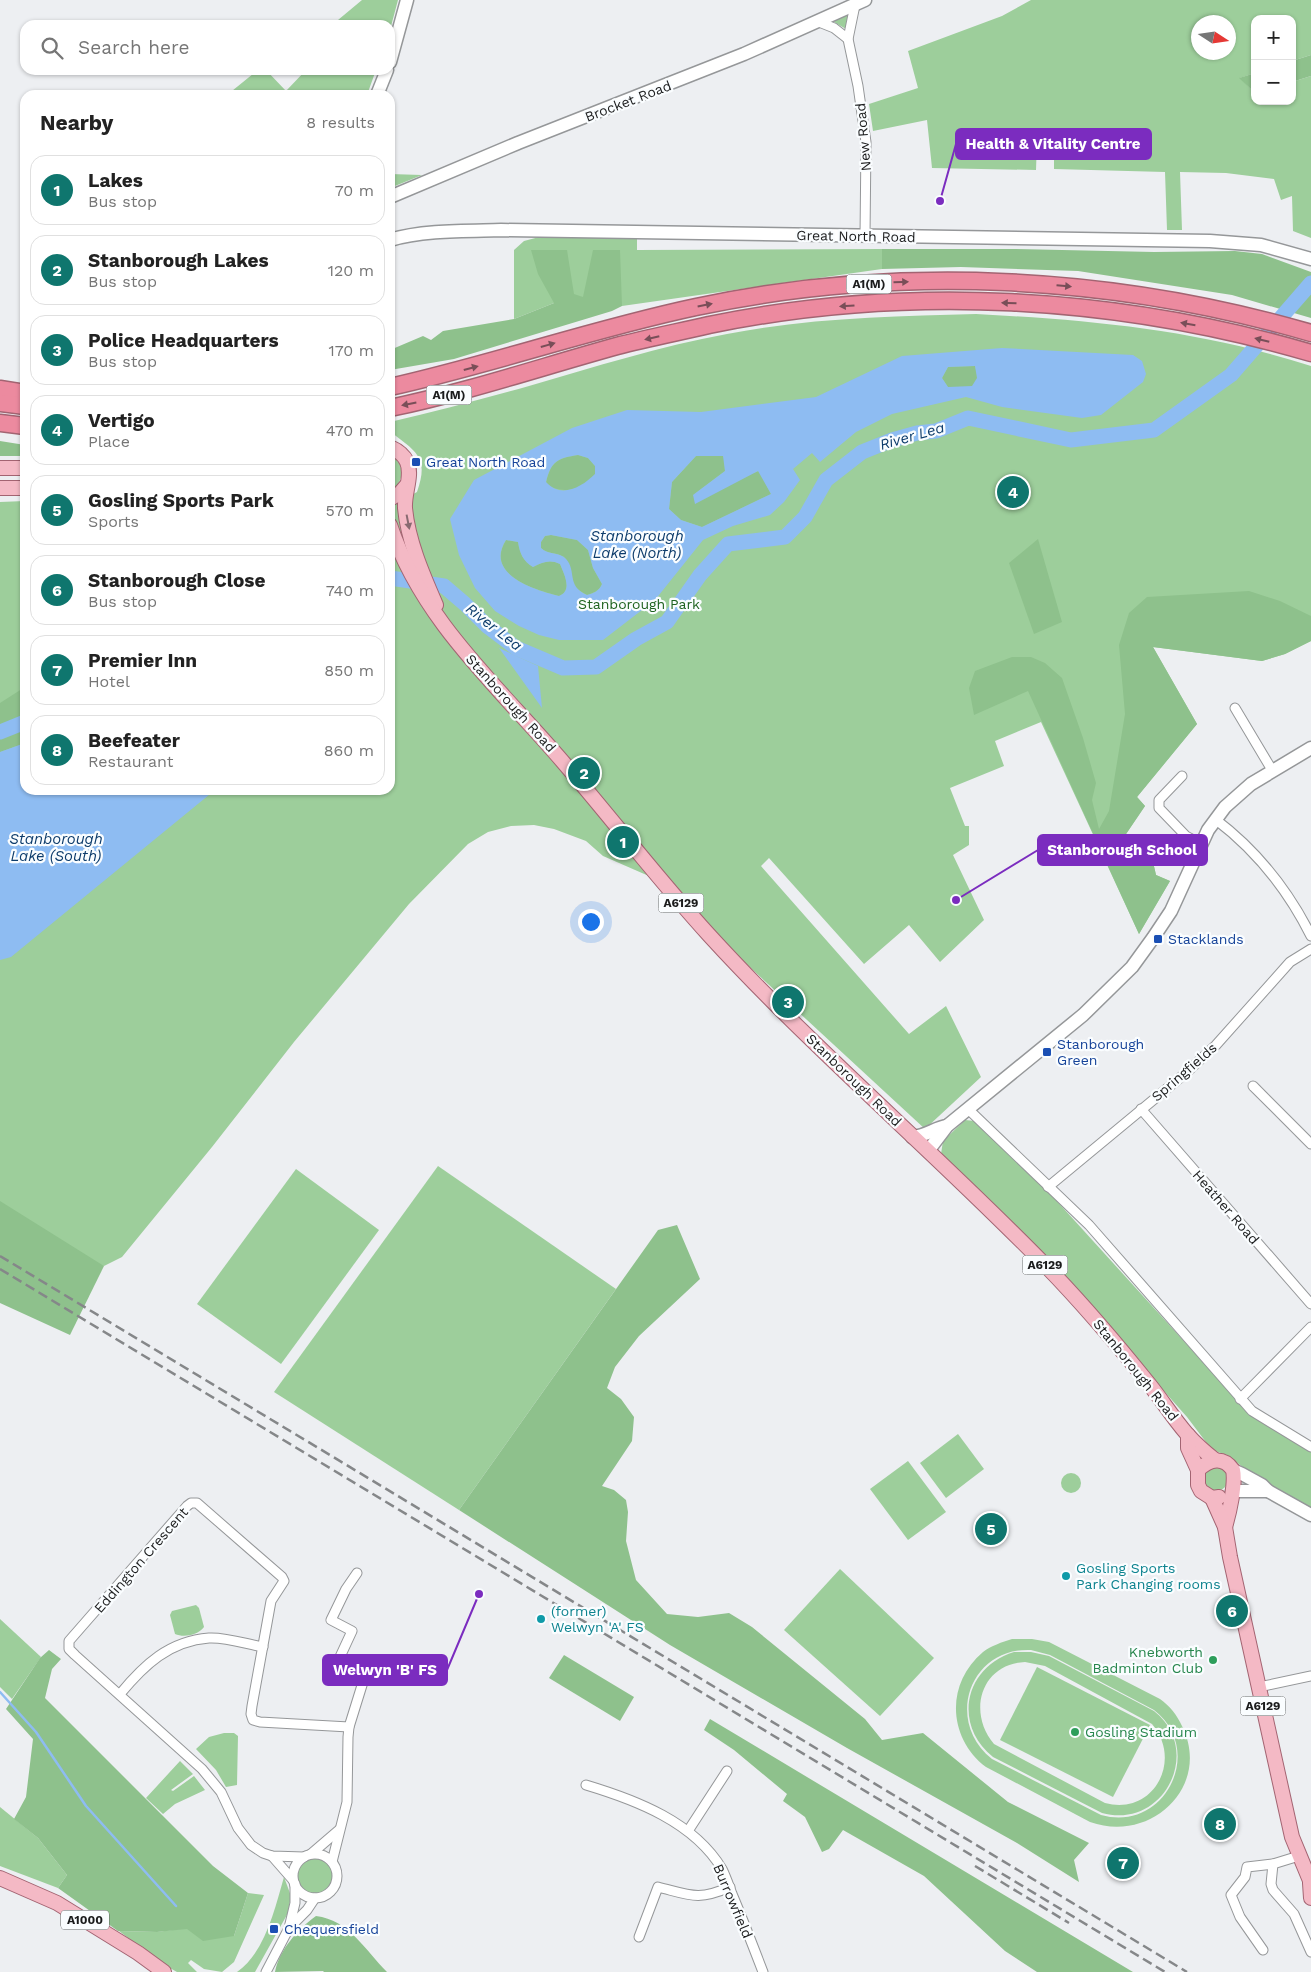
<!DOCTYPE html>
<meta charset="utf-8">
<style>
body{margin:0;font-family:"Work Sans",sans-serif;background:#f2f2f2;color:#222}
.controls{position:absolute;right:15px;top:15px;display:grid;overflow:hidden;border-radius:10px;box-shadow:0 1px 4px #0004}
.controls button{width:45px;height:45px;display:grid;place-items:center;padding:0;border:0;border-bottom:1px solid #e0e0e0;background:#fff;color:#222;font:25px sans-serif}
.compass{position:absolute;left:1191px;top:15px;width:45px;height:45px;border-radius:50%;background:#fff;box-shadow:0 1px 4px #0004;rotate:102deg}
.you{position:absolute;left:590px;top:921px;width:18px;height:18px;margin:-12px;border:4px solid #fff;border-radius:50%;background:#1a73e8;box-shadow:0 0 0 8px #1a73e833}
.badge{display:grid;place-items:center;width:32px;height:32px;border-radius:50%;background:#0f766e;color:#fff;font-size:16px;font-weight:700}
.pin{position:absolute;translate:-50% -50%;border:2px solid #fff;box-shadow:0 1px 5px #0006}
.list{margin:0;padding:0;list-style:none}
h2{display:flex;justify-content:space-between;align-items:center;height:65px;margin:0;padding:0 20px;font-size:21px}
h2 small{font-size:16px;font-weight:400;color:#767676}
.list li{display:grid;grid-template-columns:32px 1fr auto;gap:15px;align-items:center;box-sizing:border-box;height:70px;margin:0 10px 10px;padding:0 10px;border:1px solid #e0e0e0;border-radius:15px}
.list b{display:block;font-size:19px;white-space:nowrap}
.list p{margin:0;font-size:16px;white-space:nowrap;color:#767676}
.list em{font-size:16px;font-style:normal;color:#767676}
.icon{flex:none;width:28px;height:28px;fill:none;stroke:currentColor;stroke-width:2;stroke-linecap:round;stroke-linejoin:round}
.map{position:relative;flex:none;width:1311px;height:1972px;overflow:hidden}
.search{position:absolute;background:#fff;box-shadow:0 1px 4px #0004;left:20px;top:20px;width:375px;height:55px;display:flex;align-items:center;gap:12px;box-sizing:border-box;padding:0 18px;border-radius:15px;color:#767676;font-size:19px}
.panel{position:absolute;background:#fff;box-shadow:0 1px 4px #0004;left:20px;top:90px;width:375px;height:705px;border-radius:15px}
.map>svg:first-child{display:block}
.green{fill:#9dce9b;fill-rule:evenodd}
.forest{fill:#8ec18c}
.water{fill:#8ebcf2;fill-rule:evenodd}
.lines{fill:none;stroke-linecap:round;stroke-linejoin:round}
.stream{stroke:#8ebcf2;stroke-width:2.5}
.river{stroke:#8ebcf2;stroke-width:15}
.street-casing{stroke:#959799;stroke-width:11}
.secondary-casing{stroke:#959799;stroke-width:15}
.primary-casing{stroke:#a36472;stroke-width:16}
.highway-casing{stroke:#a36472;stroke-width:19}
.street{stroke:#fff;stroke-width:9}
.secondary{stroke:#fff;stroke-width:12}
.primary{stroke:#f4b9c5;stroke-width:14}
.highway{stroke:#ec8a9f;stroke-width:16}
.rail{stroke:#858789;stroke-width:2.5;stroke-dasharray:10 5;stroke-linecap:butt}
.oneway{fill:#794e58}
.oneway2{fill:#886a71}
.transit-dot{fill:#1a4fb4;stroke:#fafdff;stroke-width:2}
.culture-dot{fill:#0f9aa8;stroke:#fafdff;stroke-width:2}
.leisure-dot{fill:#2e9e5b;stroke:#fafdff;stroke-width:2}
.labels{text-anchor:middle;stroke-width:4.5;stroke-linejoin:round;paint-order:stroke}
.shield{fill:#fafdff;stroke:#5e6061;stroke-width:1}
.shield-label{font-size:12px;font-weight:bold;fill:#1b1c1d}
.street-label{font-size:14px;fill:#1b1c1d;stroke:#fafdff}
.transit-label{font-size:14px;fill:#164399;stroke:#fafdff;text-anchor:start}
.park-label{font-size:14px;fill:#1f6320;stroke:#fafdff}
.culture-label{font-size:14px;fill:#0d838f;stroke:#fafdff;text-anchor:start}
.leisure-label{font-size:14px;fill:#27864d;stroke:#fafdff;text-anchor:end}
.water-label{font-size:15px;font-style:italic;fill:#0d3c6c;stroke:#fafdff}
.leader{fill:none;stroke:#7b2cbf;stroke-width:2}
.callout-dot{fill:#7b2cbf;stroke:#fafdff;stroke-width:2}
.callout{fill:#7b2cbf;stroke:#7b2cbf;stroke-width:2}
.callout-label{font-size:15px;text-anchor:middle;font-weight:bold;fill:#fff}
</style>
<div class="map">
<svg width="1311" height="1972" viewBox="0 0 1311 1972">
<rect width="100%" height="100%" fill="#edeff2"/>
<g class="green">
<path d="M362,0H398L390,30V25H332Z"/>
<path d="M1031,0H1311V55L1292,61V19H1255V73L1240,78L1255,93V101H1292V82L1311,76V238L1293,231L1292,196L1281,200L1274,179L1226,173L1180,172L1182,230H1167L1165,172L1054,169V140L1037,141L1036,170L932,168L927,120L873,131L869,104L918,88L908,51L1002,16ZM1198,22H1228V52H1198Z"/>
<path d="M848,15L846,29L834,22L835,20Z"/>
<path d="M258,70H266L286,91L306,70H376L367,95H227Z"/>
<path d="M390,174L422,175L390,188Z"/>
<path d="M543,236L637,239V250L882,249V269L622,306L564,299L514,319V250L524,241Z"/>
<path d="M976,314C1093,320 1199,330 1311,366V641L1285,654L1262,661L1153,647L1197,724L1137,797L1145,806L1124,837L1153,862L1156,875L1170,881L1139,934L1041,722L995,741L1004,766L950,788L965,826H969V845L953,855L984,920L940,962L909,925L864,964L769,858L761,866L909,1034L946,1006L981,1077L925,1129L715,935L674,887L603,856L586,841L554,829L534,825L511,826L488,832L468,844L409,904L294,1042L212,1147L122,1257L104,1266L0,1245V502L25,501V790H390V506L417,492C429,458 417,452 392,433L390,422C437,411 483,399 529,386C595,367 660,346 727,334C809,318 893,316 976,314Z"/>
<path d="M390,455C406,464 405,482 390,491Z"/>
<path d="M965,1120L975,1121L1045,1188L1251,1415L1311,1451V1510L1252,1474L1227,1455L1212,1450L1187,1417L1108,1328L941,1154L943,1141Z"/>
<path d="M438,1166L616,1289L459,1510L274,1392Z"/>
<path d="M296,1169L379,1230L281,1364L197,1304Z"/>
<path d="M958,1434L984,1469L946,1498L920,1463Z"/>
<path d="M908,1461L946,1512L908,1540L870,1489Z"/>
<circle cx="1216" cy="1479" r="12"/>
<circle cx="1071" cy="1483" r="10"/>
<path d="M840,1569L934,1658L880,1716L784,1630Z"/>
<path d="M196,1605L199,1608L204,1627C198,1635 184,1638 175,1634L170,1615L172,1611Z"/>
<path d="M0,1619L41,1657L12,1699L0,1687Z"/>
<path d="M1012,1639H1032L1049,1642L1160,1699C1170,1706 1177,1715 1182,1726C1212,1786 1151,1844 1090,1822L986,1767C948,1738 945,1684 983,1652C991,1646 1002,1642 1012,1639ZM1031,1650L1050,1655L1154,1710C1206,1750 1165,1833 1101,1815L992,1759C944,1721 970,1647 1031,1650Z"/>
<path d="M1014,1652H1031L1049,1656L1154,1711C1204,1750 1164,1830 1102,1813L993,1757C952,1724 965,1667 1014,1652ZM1025,1662L1045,1666L1152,1724C1183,1760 1154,1816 1105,1803L994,1744C967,1712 981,1664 1025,1662Z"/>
<path d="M1037,1667L1150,1725L1113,1797L1000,1740Z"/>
<path d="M224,1733H234L238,1736L237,1785L226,1787L216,1770L196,1749L209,1737Z"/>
<path d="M180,1761L193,1774L171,1790L173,1791L194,1776L205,1790L175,1804L163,1814L146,1798Z"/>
<path d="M0,1807L38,1838L67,1875L58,1888L0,1866Z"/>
<circle cx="315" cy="1876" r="18"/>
<path d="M284,1877L291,1896L288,1913L255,1972H237C265,1953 275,1908 284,1877Z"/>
<path d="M248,1893L264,1895L234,1962L222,1972L204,1969L191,1960L188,1963L197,1972H177L161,1963L119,1931L157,1932L187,1928L234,1936Z"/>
</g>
<g class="forest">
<path d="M1311,55V76L1292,82V61Z"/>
<path d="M1255,73V93L1239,78Z"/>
<path d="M882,249H1015L1154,252L1235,251L1262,254L1311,272V318L1232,295L1078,271L961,267L882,269Z"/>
<path d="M531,250H567L574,294L583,297L593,250H620L622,306L612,311L454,359L390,370V350L423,336L431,340L443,331L514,319L554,303L538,274Z"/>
<path d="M975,366L978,378L972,387H948L942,378L948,367Z"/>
<path d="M0,441L25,445V456H0Z"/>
<path d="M578,455L588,458L595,466C595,468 596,471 595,474C587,491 558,495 546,483C551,461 558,458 578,455Z"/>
<path d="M696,456H724L725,471L693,495L759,471L771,494L702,527L681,520L669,509L672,482Z"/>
<path d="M551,535L577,540L588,550L593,568L602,584C599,591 593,593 587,595L575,588C572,580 570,561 564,557C556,552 547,554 541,548V542L545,536Z"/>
<path d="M1038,539L1062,622L1034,634L1009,563Z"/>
<path d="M506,540L518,542C520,554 523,561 533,567C543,562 550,559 560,564C564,574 573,590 559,596C533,589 485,575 506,540Z"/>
<path d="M1249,591L1280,601L1311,616V641L1285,654L1262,661L1153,647L1197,724L1137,797L1145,806L1124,837L1153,862L1156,875L1170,881L1139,934L1028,691L974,715L969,688L975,671L1012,657H1031L1045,663L1062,678L1083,738L1096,783L1092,800L1099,829L1109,811L1125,714L1119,645L1129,613L1147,597Z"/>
<path d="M25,687V743L0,752V703Z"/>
<path d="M0,1201L104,1266L70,1335L0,1303Z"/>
<path d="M677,1225L700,1279L639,1336L615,1367L607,1388L621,1399L634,1417L632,1441L602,1486L614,1490L626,1500L628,1512L626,1541L636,1580L667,1614L698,1617L729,1613L752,1627L865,1719L882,1740L923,1733L1008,1802L1089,1843L1074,1860L1079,1882L1017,1843L847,1748L670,1645L459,1510L658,1230Z"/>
<path d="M49,1650L61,1659L52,1669L45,1698L213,1866L248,1893L234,1936L203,1941L187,1929L157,1932L118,1931L58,1888L67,1875L38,1838L14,1819L26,1797L33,1739L6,1709L40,1658Z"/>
<path d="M564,1655L634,1697L620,1721L549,1678Z"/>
<path d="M710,1719L1133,1972H1037L1005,1951L924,1876L843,1830L829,1849L822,1852L805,1817L783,1801L787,1794L734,1750L704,1730Z"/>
<path d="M316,1916C349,1920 365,1950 387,1972H324L323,1971L275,1972C279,1950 298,1929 316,1916Z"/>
</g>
<g class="water">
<path d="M1002,348L1133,355L1142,361L1146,374L1143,382L1101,415L1082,418L1002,407L966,397L892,414L856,432L820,462L812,453L793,469L800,480L784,502L770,515L733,526L703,540L655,600L603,640H559L539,635L519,626L495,611L475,588L459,555L450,519L474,480L572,428L627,410L701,412L816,397L902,356ZM948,367L975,366L977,378L972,386L948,387L942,378ZM578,455L588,458L595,466V474C582,487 561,499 546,482C551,461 558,458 578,455ZM723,456L725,471L693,495L695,504L758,471L771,494L702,527L681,520L669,509L672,482L696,456ZM551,535L577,540L588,550L593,568L602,584C599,591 594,593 587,595C566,586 577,571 566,559C560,552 548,555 541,548V542L545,536ZM506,540L518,542C520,554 523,561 533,567C543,562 550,559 560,564C564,574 573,591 559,596C534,590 484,574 506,540Z"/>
<path d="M499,648L538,666L542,708Z"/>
<path d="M25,743V790H215L11,957L0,960V752Z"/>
</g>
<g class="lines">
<path class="stream" d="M0,1692L36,1732L86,1806L176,1906"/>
<g class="river">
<path d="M390,578L444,586L465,604L487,626L516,648L563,668L596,667L636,639L667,622L700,575L728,544L785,537L805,517L826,480L862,452L892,440L917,433L936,431L968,418L1071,440L1154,430L1231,375L1311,283"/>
<path d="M0,732L25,722"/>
</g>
<defs>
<g id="street">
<path d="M855,5L848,39L858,86L866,142L865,236"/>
<path d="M819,22L834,28L848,39"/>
<path d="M1235,708L1272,770"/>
<path d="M1182,776L1159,800V808L1186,836L1201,844"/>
<path d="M1215,819C1256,850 1288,890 1311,936"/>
<path d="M1253,1086L1311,1144"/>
<path d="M968,1109L1089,1225L1252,1411L1311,1447"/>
<path d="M1141,1109L1311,1304"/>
<path d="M1048,1187L1187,1072L1216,1045L1290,962L1311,949"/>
<path d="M1240,1399L1311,1327"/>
<path d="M1259,1687L1311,1676"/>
<path d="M120,1694C144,1665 169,1641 209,1638C226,1637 246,1644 263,1647"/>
<path d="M586,1785C636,1800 694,1822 722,1869C726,1877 729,1886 732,1894C743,1920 753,1946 763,1972"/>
<path d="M688,1831L727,1771"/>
<path d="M311,1854L339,1830"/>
<circle cx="315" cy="1876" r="22"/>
<path d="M272,1856L293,1880"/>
<path d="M304,1857L272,1856L263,1853L251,1845L238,1828L221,1792L202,1769L75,1655L69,1649V1641L187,1506L191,1503H197L282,1577L284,1581L271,1601L252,1706L251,1714L253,1720L260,1722L349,1727"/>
<path d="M332,1862L347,1802L348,1737L349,1727L363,1682L360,1672L340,1662L339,1659L352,1631L331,1620L346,1589L357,1573"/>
<path d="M1273,1864L1271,1884L1273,1890L1294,1914L1311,1952"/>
<path d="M289,1928L307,1910L315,1898"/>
<path d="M639,1937L658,1887C690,1895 698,1901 730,1887"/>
<path d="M1263,1950L1240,1917L1231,1895L1245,1877L1247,1867L1273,1864L1299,1856"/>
<path d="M266,1972L289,1928L295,1903V1884"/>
</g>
<g id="secondary">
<path d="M390,62L407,0"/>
<path d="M377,95L387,70"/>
<path d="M390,197L518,143L744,54L865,0"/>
<path d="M390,240C422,230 467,231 501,230L1210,241L1261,245L1311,259"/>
<path d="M912,1137C927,1136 934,1128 947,1126"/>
<path d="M928,1151L947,1126L1083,1015L1132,967L1153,938L1171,911L1208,830L1225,807L1251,784L1311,748"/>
<path d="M1233,1470L1242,1474L1262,1485L1268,1491L1311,1515"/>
<path d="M1232,1491H1268"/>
</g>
<g id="primary">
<path d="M390,447C397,450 404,455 407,462C413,475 404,493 405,508C408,541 423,575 436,605"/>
<path d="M0,468H25"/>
<path d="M0,488H25"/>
<path d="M390,499L400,493L406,486"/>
<path d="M390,525C422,621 499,687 563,762C612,819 658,879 709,935C815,1051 936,1153 1046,1266C1082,1303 1116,1343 1149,1384C1162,1400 1173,1418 1187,1434C1195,1443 1205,1452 1215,1460"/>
<path d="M1188,1435V1448L1198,1470V1485L1201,1491L1212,1498L1219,1497"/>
<path d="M1198,1470C1210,1459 1223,1456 1233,1470C1236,1483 1229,1514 1225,1527"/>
<path d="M1212,1498L1225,1527L1230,1557L1292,1837L1311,1883"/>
<path d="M0,1878L57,1903L138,1953L164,1972"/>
<path d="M1310,1883L1311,1898"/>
</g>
<g id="highway">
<path d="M390,387C493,364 592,329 696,307C898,264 1113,275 1311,333"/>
<path d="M0,389L25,393"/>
<path d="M0,403L25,406"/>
<path d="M390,408C467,392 541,367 617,346C648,338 679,332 709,325C907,284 1117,296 1311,353"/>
<path d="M0,423L25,426"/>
</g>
</defs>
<use href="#street" class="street-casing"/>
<use href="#secondary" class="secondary-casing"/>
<use href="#primary" class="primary-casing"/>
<use href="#highway" class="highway-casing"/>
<use href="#street" class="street"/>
<use href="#secondary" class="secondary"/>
<use href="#primary" class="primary"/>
<use href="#highway" class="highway"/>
<g class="rail">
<path d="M0,1256L1187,1972"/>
<path d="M0,1269L1165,1972"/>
<path d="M975,1866L1069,1923"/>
</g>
</g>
<defs><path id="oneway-solid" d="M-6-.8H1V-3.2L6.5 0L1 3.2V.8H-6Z" transform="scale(1.25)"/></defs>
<g class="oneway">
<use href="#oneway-solid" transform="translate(901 282) rotate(-2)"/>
<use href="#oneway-solid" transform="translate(1064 286) rotate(5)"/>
<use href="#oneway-solid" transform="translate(1009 303) rotate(-178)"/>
<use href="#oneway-solid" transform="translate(705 305) rotate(-11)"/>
<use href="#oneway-solid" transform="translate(847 306) rotate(176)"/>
<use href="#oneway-solid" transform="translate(1188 324) rotate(-170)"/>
<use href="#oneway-solid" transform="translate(652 338) rotate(167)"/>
<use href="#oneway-solid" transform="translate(1262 340) rotate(-166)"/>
<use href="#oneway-solid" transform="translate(548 345) rotate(-16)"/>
<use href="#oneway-solid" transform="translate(471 368) rotate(-15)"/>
<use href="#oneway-solid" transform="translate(409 404) rotate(169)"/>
</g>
<use class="oneway2" href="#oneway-solid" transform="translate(408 522) rotate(79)"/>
<g class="transit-dot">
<rect x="411" y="457" width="10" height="10" rx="2.5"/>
<rect x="1153" y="934" width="10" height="10" rx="2.5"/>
<rect x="1042" y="1047" width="10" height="10" rx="2.5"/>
<rect x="269" y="1924" width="10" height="10" rx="2.5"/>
</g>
<g class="culture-dot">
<circle cx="1066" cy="1576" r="5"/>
<circle cx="541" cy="1619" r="5"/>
</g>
<g class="leisure-dot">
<circle cx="1213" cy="1660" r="5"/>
<circle cx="1075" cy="1732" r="5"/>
</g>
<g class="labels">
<g class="shield">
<rect x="846.5" y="274.5" width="45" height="19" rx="4"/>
<rect x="426.5" y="385.5" width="45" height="19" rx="4"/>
<rect x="658.5" y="893.5" width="45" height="19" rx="4"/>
<rect x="1022.5" y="1255.5" width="45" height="19" rx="4"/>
<rect x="1240.5" y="1696.5" width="45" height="19" rx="4"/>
<rect x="61" y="1910.5" width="48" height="19" rx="4"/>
</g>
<g class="shield-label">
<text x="869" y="288">A1(M)</text>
<text x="449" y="399">A1(M)</text>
<text x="681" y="907">A6129</text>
<text x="1045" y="1269">A6129</text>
<text x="1263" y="1710">A6129</text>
<text x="85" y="1924">A1000</text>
</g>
<g class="street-label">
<text transform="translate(628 101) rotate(-21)" y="5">Brocket Road</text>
<text transform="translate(863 137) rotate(-95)" y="5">New Road</text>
<text transform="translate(856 236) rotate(1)" y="5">Great North Road</text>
<text transform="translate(511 703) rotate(48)" y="5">Stanborough Road</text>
<text transform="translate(1184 1072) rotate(-41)" y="5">Springfields</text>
<text transform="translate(854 1080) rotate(44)" y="5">Stanborough Road</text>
<text transform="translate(1226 1207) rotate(49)" y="5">Heather Road</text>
<text transform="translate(1136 1370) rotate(51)" y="5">Stanborough Road</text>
<text transform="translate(141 1560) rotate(-49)" y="5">Eddington Crescent</text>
<text transform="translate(733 1901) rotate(67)" y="5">Burrowfield</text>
</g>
<g class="transit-label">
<text x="426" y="467">Great North Road</text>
<text x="1168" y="944">Stacklands</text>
<text x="1057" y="1049">Stanborough<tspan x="1057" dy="16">Green</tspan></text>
<text x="284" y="1934">Chequersfield</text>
</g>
<g class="park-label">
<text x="639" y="609">Stanborough Park</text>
</g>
<g class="culture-label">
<text x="1076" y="1573">Gosling Sports<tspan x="1076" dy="16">Park Changing rooms</tspan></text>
<text x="551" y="1616">(former)<tspan x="551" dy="16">Welwyn 'A' FS</tspan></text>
</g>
<g class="leisure-label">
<text x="1203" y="1657">Knebworth<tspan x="1203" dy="16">Badminton Club</tspan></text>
<text x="1085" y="1737" text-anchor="start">Gosling Stadium</text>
</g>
<g class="water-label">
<text transform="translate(912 436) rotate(-16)" y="5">River Lea</text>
<text x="637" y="541">Stanborough<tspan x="637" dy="17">Lake (North)</tspan></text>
<text transform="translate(494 627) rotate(38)" y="5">River Lea</text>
<text x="56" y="844">Stanborough<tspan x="56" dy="17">Lake (South)</tspan></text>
</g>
</g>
<path class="leader" d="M940 201L956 144M956 900L1038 850M479 1594L447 1670"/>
<g class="callout-dot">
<circle cx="940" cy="201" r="5"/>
<circle cx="956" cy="900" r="5"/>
<circle cx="479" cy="1594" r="5"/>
</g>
<g class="callout">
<rect x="956" y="129" width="195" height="30" rx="5"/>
<rect x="1038" y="835" width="169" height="30" rx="5"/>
<rect x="323" y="1655" width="124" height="30" rx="5"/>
</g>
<g class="callout-label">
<text x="1053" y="149">Health &amp; Vitality Centre</text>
<text x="1122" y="855">Stanborough School</text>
<text x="385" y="1675">Welwyn 'B' FS</text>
</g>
</svg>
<div class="controls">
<button>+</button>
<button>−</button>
</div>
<svg class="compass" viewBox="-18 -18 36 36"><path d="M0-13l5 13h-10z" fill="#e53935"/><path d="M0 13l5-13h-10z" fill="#767676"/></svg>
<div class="you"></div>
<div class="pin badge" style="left:623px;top:842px">1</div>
<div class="pin badge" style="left:584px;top:773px">2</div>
<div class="pin badge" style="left:788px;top:1002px">3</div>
<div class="pin badge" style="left:1013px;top:492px">4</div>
<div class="pin badge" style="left:991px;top:1529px">5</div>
<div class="pin badge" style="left:1232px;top:1611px">6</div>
<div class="pin badge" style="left:1123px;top:1863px">7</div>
<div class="pin badge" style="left:1220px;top:1824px">8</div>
<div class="search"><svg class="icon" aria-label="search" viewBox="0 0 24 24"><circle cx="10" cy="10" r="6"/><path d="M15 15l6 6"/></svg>Search here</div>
<section class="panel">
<h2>Nearby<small>8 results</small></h2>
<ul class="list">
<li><span class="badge">1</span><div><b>Lakes</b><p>Bus stop</p></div><em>70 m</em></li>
<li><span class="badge">2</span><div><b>Stanborough Lakes</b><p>Bus stop</p></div><em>120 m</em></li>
<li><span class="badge">3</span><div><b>Police Headquarters</b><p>Bus stop</p></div><em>170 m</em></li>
<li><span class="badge">4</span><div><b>Vertigo</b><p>Place</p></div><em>470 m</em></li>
<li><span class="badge">5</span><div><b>Gosling Sports Park</b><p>Sports</p></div><em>570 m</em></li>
<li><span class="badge">6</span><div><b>Stanborough Close</b><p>Bus stop</p></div><em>740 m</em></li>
<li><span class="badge">7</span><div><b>Premier Inn</b><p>Hotel</p></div><em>850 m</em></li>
<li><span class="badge">8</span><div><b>Beefeater</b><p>Restaurant</p></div><em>860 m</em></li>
</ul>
</section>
</div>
